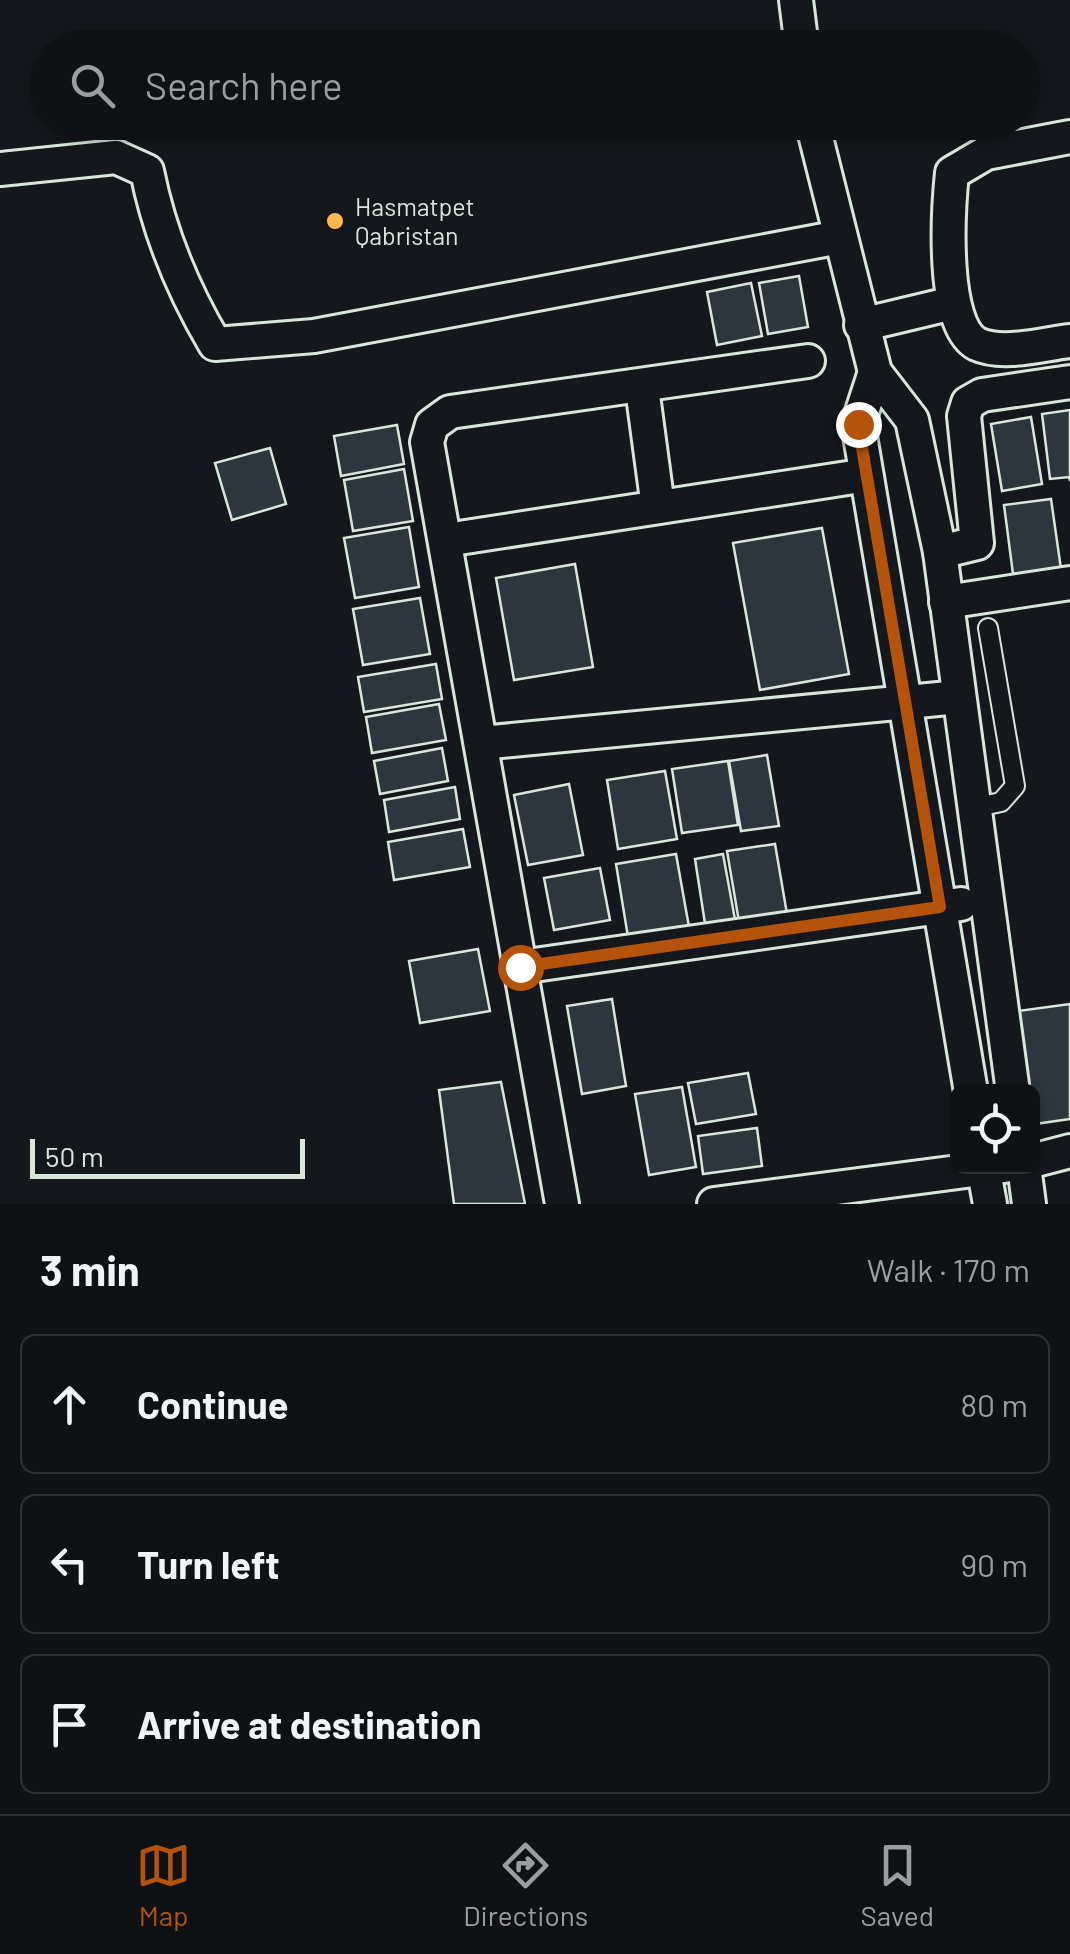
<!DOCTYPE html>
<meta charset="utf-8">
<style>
body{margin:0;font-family:Barlow,sans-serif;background:#1d2022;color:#f1f3f6}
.controls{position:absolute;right:30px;bottom:30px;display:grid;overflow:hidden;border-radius:15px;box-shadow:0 2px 8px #0004}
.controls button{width:90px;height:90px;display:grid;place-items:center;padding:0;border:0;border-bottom:2px solid #2f3234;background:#0f1215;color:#f1f3f6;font:50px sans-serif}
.scale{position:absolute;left:30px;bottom:25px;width:275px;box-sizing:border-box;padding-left:10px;border:5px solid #d8e6dc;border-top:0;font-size:28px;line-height:35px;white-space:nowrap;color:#d8e6dc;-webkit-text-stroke:8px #14181c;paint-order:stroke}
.stop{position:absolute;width:30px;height:30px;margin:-22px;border:8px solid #b45309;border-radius:50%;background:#fff}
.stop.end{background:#b45309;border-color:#fff;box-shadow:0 2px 10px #0008}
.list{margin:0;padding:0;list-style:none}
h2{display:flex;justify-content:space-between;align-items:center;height:130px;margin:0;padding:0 40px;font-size:42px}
h2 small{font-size:32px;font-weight:400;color:#9b9ea0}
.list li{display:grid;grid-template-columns:65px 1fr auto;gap:30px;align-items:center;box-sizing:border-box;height:140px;margin:0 20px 20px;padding:0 20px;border:2px solid #2f3234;border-radius:15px}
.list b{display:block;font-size:38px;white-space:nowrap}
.list em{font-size:32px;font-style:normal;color:#9b9ea0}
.icon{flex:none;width:55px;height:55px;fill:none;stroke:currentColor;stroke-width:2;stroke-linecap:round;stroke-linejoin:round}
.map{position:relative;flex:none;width:1070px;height:1204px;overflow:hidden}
.search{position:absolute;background:#0f1215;box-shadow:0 2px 8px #0004;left:30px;right:30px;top:30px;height:110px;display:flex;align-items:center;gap:25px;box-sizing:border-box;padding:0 35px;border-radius:55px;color:#9b9ea0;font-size:38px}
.sheet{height:610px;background:#0f1215}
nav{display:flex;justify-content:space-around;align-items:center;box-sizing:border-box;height:140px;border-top:2px solid #2f3234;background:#0f1215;font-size:28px;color:#9b9ea0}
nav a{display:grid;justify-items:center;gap:5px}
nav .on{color:#b45309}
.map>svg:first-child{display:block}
.building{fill:#2c363c;stroke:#d8e6dc;stroke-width:2.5}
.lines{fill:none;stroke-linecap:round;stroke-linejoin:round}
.service-casing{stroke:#d8e6dc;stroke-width:22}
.minor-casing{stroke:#d8e6dc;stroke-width:38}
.service{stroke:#14181c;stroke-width:18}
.minor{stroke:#14181c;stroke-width:32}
.route{stroke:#b45309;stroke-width:12}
.poi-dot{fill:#ffb74d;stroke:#14181c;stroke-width:4}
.labels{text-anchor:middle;stroke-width:8;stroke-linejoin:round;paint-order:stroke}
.poi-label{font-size:25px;fill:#d8e6dc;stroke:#14181c;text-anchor:start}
</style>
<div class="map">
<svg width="1070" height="1204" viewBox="0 0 1070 1204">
<rect width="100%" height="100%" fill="#14181c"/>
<g class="building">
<path d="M799,276L808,327L768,334L759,283Z"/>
<path d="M751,283L762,336L717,345L707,292Z"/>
<path d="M1070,410V481L1069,477L1050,479L1042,414Z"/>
<path d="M1031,417L1042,484L1002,491L991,424Z"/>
<path d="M397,425L404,464L341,476L334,436Z"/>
<path d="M270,448L286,504L232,520L215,463Z"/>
<path d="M404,469L413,521L353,531L344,480Z"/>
<path d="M1051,499L1061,569L1013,574L1004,505Z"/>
<path d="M409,527L419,587L355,598L344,538Z"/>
<path d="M822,528L849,674L760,690L733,543Z"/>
<path d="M575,564L593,667L514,680L496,578Z"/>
<path d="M420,598L430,654L363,665L353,609Z"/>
<path d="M436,664L442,699L364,712L358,677Z"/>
<path d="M439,704L446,740L372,753L366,717Z"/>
<path d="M442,748L448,781L380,794L374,761Z"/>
<path d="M767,755L779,826L741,831L729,761Z"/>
<path d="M728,761L738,825L682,833L672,769Z"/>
<path d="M665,771L677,839L618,849L607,780Z"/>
<path d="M569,784L583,855L528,865L514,795Z"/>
<path d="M455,787L460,819L389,832L384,800Z"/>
<path d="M463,829L470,867L394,880L388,842Z"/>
<path d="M775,844L787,914L739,922L727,851Z"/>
<path d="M676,854L689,927L628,937L616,864Z"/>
<path d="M723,854L736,925L706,930L695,859Z"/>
<path d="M600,868L610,920L554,930L544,878Z"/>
<path d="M478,949L490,1011L420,1023L409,961Z"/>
<path d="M612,999L626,1086L582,1094L567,1006Z"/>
<path d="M1070,1004V1119L1035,1124L1018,1011Z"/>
<path d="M748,1073L756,1114L696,1124L688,1083Z"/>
<path d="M501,1082L525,1204H454L439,1090Z"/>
<path d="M682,1087L696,1167L649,1175L635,1094Z"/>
<path d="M757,1128L762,1166L703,1174L698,1136Z"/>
</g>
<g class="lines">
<defs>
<path id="service" d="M973,808L1001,802L1015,786L988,628"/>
<g id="minor">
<path d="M796,0L802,48"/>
<path d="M812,122L875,372L912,420L940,552L1013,1092"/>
<path d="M1070,137L986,153L952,173C948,211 941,325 977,344C1003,356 1043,344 1070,341"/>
<path d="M0,169L116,157L147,171C159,232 183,290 215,344L314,336L840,237"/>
<path d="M861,325L953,303"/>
<path d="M875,372L858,424L971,1092"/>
<path d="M642,388L658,507"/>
<path d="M446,540L854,477L867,479"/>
<path d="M940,552L977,543L964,416L968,403L982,395L1070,382"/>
<path d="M946,602L1070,583"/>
<path d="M481,743L959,697"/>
<path d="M520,967L961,904"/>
<path d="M1032,1161L1070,1151"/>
<path d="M983,1166L990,1204"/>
<path d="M1024,1166L1029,1204"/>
<path d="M562,1204L427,442L432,425L450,412L808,361"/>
<path d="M714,1204L1004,1166"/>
</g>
</defs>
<use href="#service" class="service-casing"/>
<use href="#minor" class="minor-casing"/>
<use href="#service" class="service"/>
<use href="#minor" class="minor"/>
</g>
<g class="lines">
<path class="route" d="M520,967L940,907L858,424"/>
</g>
<circle class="poi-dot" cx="335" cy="221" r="10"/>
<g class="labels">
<g class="poi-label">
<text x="355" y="216">Hasmatpet<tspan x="355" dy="29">Qabristan</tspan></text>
</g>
</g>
</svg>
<div class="controls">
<button><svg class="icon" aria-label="locate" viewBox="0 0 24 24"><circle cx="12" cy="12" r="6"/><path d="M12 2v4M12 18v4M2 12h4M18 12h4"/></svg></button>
</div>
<div class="scale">50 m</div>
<div class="stop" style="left:520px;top:967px"></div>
<div class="stop end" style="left:858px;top:424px"></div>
<div class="search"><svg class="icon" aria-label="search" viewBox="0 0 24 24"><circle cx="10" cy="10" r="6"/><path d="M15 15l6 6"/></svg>Search here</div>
</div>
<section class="sheet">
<h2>3 min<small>Walk · 170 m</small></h2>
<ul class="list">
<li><svg class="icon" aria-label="ahead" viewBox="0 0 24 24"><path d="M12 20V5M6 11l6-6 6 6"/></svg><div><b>Continue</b></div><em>80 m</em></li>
<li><svg class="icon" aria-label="left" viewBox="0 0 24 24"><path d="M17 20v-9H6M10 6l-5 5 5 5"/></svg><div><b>Turn left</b></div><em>90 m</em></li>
<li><svg class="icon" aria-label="arrive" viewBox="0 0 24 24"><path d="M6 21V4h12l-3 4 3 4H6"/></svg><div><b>Arrive at destination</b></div></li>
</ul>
</section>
<nav>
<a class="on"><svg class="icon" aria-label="map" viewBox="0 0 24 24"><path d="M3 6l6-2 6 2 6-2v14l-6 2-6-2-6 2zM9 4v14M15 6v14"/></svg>Map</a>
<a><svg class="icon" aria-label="directions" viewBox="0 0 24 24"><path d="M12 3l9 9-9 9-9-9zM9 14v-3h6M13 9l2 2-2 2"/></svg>Directions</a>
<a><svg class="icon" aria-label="saved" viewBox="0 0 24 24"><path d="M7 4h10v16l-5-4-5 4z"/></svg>Saved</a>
</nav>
